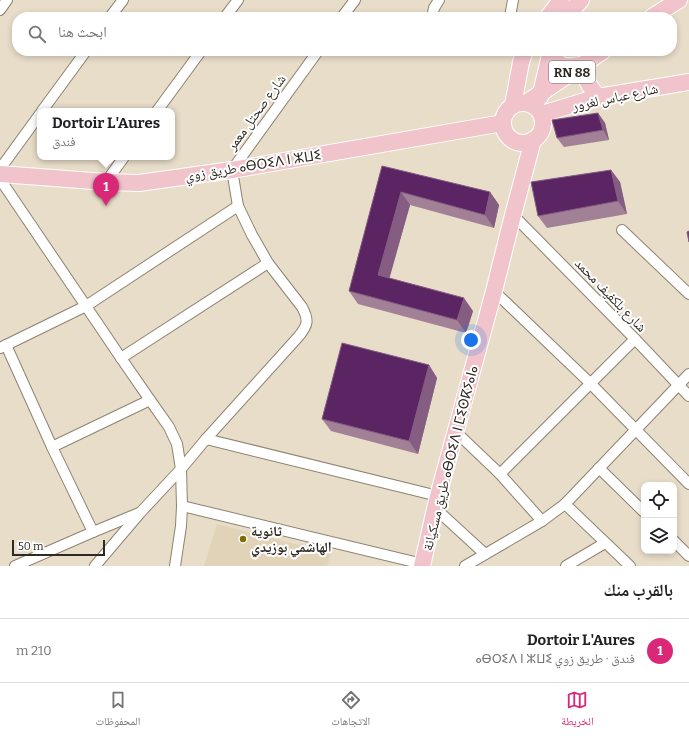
<!DOCTYPE html>
<html lang="ar">
<meta charset="utf-8">
<style>
body{margin:0;font-family:Bitter,"Noto Naskh Arabic","Noto Sans Tifinagh",serif;background:#f6f6f6;color:#202124;direction:rtl}
.controls{position:absolute;right:12px;bottom:12px;display:grid;overflow:hidden;border-radius:8px;box-shadow:0 2px 6px #0003}
.controls button{width:36px;height:36px;display:grid;place-items:center;padding:0;border:0;border-bottom:1px solid #e0e0e0;background:#fff;color:#202124;font:20px sans-serif}
.scale{position:absolute;left:12px;bottom:10px;width:93px;box-sizing:border-box;padding-left:4px;border:2px solid #2e2a23;border-top:0;font-size:11px;line-height:14px;white-space:nowrap;color:#2e2a23;-webkit-text-stroke:3px #fff;paint-order:stroke}
.you{position:absolute;left:471px;top:340px;width:14px;height:14px;margin:-10px;border:3px solid #fff;border-radius:50%;background:#1a73e8;box-shadow:0 0 0 6px #1a73e833}
.badge{display:grid;place-items:center;width:26px;height:26px;border-radius:50%;background:#db2777;color:#fff;font-size:13px;font-weight:700}
.pin{position:absolute;translate:-50% -33px;filter:drop-shadow(0 1px 2px #0008)}
.pin::after{content:'';position:absolute;top:21px;width:14px;height:12px;background:inherit;clip-path:polygon(0 0,100% 0,50% 100%)}
.popup{position:absolute;left:37px;top:108px;width:138px;height:52px;box-sizing:border-box;display:grid;place-content:center;border-radius:8px;background:#fff;filter:drop-shadow(0 1px 3px #0005);font-size:13px;white-space:nowrap;color:#757577}
.popup b{font-size:15px;color:#202124}
.popup::after{content:'';position:absolute;left:50%;top:100%;margin-left:-8px;border:8px solid transparent;border-top-color:#fff}
.list{margin:0;padding:0;list-style:none}
h2{display:flex;justify-content:space-between;align-items:center;height:52px;margin:0;padding:0 16px;font-size:17px}
h2 small{font-size:13px;font-weight:400;color:#757577}
.list li{display:grid;grid-template-columns:26px 1fr auto;gap:12px;align-items:center;box-sizing:border-box;height:64px;padding:0 16px;border-top:1px solid #e0e0e0}
.list b{display:block;font-size:15px;white-space:nowrap}
.list p{margin:0;font-size:13px;white-space:nowrap;color:#757577}
.list em{font-size:13px;font-style:normal;color:#757577}
.icon{flex:none;width:22px;height:22px;fill:none;stroke:currentColor;stroke-width:2;stroke-linecap:round;stroke-linejoin:round}
.map{position:relative;flex:none;width:689px;height:566px;overflow:hidden;direction:ltr}
.search{position:absolute;background:#fff;box-shadow:0 2px 6px #0003;left:12px;right:12px;top:12px;height:44px;display:flex;align-items:center;gap:10px;box-sizing:border-box;padding:0 14px;border-radius:16px;color:#757577;font-size:15px}
.sheet{height:116px;background:#fff}
nav{display:flex;justify-content:space-around;align-items:center;box-sizing:border-box;height:56px;border-top:1px solid #e0e0e0;background:#fff;font-size:11px;color:#757577}
nav a{display:grid;justify-items:center;gap:2px}
nav .on{color:#db2777}
.map>svg:first-child{display:block}
.built{fill:#e1d3b8}
.lines{fill:none;stroke-linecap:round;stroke-linejoin:round}
.minor-casing{stroke:#8d8371;stroke-width:12}
.primary-casing{stroke:#fff;stroke-width:18}
.minor{stroke:#fff;stroke-width:10}
.primary{stroke:#f1c4cb;stroke-width:16}
.wall{fill:#a28196}
.shaded-wall{fill:#855c82}
.building{fill:#5b2563;stroke:#855c82}
.poi-dot{fill:#7f6b05;stroke:#fff;stroke-width:1.5}
.labels{text-anchor:middle;stroke-width:4;stroke-linejoin:round;paint-order:stroke}
.shield{fill:#fff;stroke:#6d6a65;stroke-width:1}
.shield-label{font-size:13px;font-weight:bold;fill:#2e2a23}
.street-label{font-size:14px;fill:#2e2a23;stroke:#fff}
.poi-label{font-size:14px;font-weight:bold;fill:#2e2a23;stroke:#fff;text-anchor:start}
</style>
<div class="map">
<svg width="689" height="566" viewBox="0 0 689 566">
<rect width="100%" height="100%" fill="#e8ddc9"/>
<path class="built" d="M217,524L331,553L327,566H204Z"/>
<g class="lines">
<defs>
<g id="minor">
<path d="M0,10L7,0"/>
<path d="M110,17L123,0"/>
<path d="M225,17L238,0"/>
<path d="M342,17L355,0"/>
<path d="M432,17L434,8L439,0"/>
<path d="M510,17L513,0"/>
<path d="M42,111L86,51"/>
<path d="M157,111L201,51"/>
<path d="M0,169L40,114"/>
<path d="M0,179L121,358L150,400L169,427L177,444L181,469L182,506L181,526L175,566"/>
<path d="M106,182L124,157"/>
<path d="M513,215L635,339L689,396"/>
<path d="M622,230L689,294"/>
<path d="M494,291L590,383L689,484"/>
<path d="M6,345L52,447L93,532"/>
<path d="M0,348L86,306L238,206"/>
<path d="M121,358L268,263"/>
<path d="M456,432L500,474L542,521"/>
<path d="M206,439L438,496"/>
<path d="M52,447L150,400"/>
<path d="M599,468L644,512"/>
<path d="M500,474L635,339"/>
<path d="M565,504L630,566"/>
<path d="M182,506L423,564"/>
<path d="M436,509L485,554"/>
<path d="M674,541L689,556"/>
<path d="M15,566L93,532L139,513"/>
<path d="M95,566L140,513L181,469L206,439L299,336C308,325 309,320 302,307L268,263L252,235L238,206L232,170L318,51"/>
<path d="M465,566L542,521L565,504L689,374"/>
<path d="M566,566L605,543"/>
</g>
<g id="primary">
<path d="M548,17L561,0"/>
<path d="M566,17L581,0"/>
<path d="M652,17L679,0"/>
<path d="M551,52C559,70 568,67 585,64C586,82 587,83 598,97"/>
<path d="M540,97L551,51"/>
<path d="M526,103L541,93L603,51"/>
<circle cx="523" cy="123" r="20"/>
<path d="M513,105L521,62L525,51"/>
<path d="M542,114L598,97L689,82"/>
<path d="M0,174L106,182L139,183L232,170L503,123"/>
<path d="M422,566L438,496L494,291L513,215L533,140"/>
</g>
</defs>
<use href="#minor" class="minor-casing"/>
<use href="#primary" class="primary-casing"/>
<use href="#minor" class="minor"/>
<use href="#primary" class="primary"/>
</g>
<g class="wall">
<path d="M598,113L605,123L609,140L564,147L557,138Z"/>
<path d="M382,166L490,192L499,205L494,228L410,205L389,278L473,311L466,333L358,304L349,291Z"/>
<path d="M611,170L620,182L627,214L547,228L538,216Z"/>
<path d="M429,365L437,378L418,454L331,431L322,419Z"/>
</g>
<g class="shaded-wall">
<path d="M598,113L605,123L609,140L603,130Z"/>
<path d="M611,170L620,182L627,214L618,201Z"/>
<path d="M401,192L410,205L387,287L378,275Z"/>
<path d="M490,192L499,205L494,228L485,215Z"/>
<path d="M464,298L473,311L466,333L457,320Z"/>
<path d="M429,365L437,378L418,454L409,441Z"/>
</g>
<g class="building">
<path d="M598,113L603,130L557,138L552,120Z"/>
<path d="M382,166L490,192L485,215L401,192L378,275L464,298L457,320L349,291Z"/>
<path d="M611,170L618,201L538,216L531,182Z"/>
<path d="M689,231V242L687,232Z"/>
<path d="M342,343L429,365L409,441L322,419Z"/>
</g>
<circle class="poi-dot" cx="243" cy="539" r="4"/>
<g class="labels">
<rect class="shield" x="549" y="61" width="46" height="22" rx="3"/>
<g class="shield-label">
<text x="572" y="77">RN 88</text>
</g>
<g class="street-label">
<text transform="translate(615 97) rotate(-12)" y="5">شارع عباس لغرور</text>
<text transform="translate(256 112) rotate(-54)" y="5">شارع صحتل معمر</text>
<text transform="translate(253 165) rotate(-9)" y="5">طريق زوي ⴰⴱⵔⵉⴷ ⵏ ⵣⵡⵉ</text>
<text transform="translate(611 295) rotate(46)" y="5">شارع بلكفيف محمد</text>
<text transform="translate(450 458) rotate(-76)" y="5">طريق مسكيانة ⴰⴱⵔⵉⴷ ⵏ ⵎⵉⵙⴽⵢⴰⵏⴰ</text>
</g>
<g class="poi-label">
<text x="251" y="536">ثانوية<tspan x="251" dy="16">الهاشمي بوزيدي</tspan></text>
</g>
</g>
</svg>
<div class="controls">
<button><svg class="icon" aria-label="locate" viewBox="0 0 24 24"><circle cx="12" cy="12" r="6"/><path d="M12 2v4M12 18v4M2 12h4M18 12h4"/></svg></button>
<button><svg class="icon" aria-label="layers" viewBox="0 0 24 24"><path d="M12 4l9 5-9 5-9-5zM3 14l9 5 9-5"/></svg></button>
</div>
<div class="scale">50 m</div>
<div class="you"></div>
<div class="pin badge" style="left:106px;top:206px">1</div>
<div class="popup"><b>Dortoir L'Aures</b>فندق</div>
<div class="search"><svg class="icon" aria-label="search" viewBox="0 0 24 24"><circle cx="10" cy="10" r="6"/><path d="M15 15l6 6"/></svg>ابحث هنا</div>
</div>
<section class="sheet">
<h2>بالقرب منك<small></small></h2>
<ul class="list">
<li><span class="badge">1</span><div><b>Dortoir L'Aures</b><p>فندق · طريق زوي ⴰⴱⵔⵉⴷ ⵏ ⵣⵡⵉ</p></div><em>210 m</em></li>
</ul>
</section>
<nav>
<a class="on"><svg class="icon" aria-label="map" viewBox="0 0 24 24"><path d="M3 6l6-2 6 2 6-2v14l-6 2-6-2-6 2zM9 4v14M15 6v14"/></svg>الخريطة</a>
<a><svg class="icon" aria-label="directions" viewBox="0 0 24 24"><path d="M12 3l9 9-9 9-9-9zM9 14v-3h6M13 9l2 2-2 2"/></svg>الاتجاهات</a>
<a><svg class="icon" aria-label="saved" viewBox="0 0 24 24"><path d="M7 4h10v16l-5-4-5 4z"/></svg>المحفوظات</a>
</nav>
